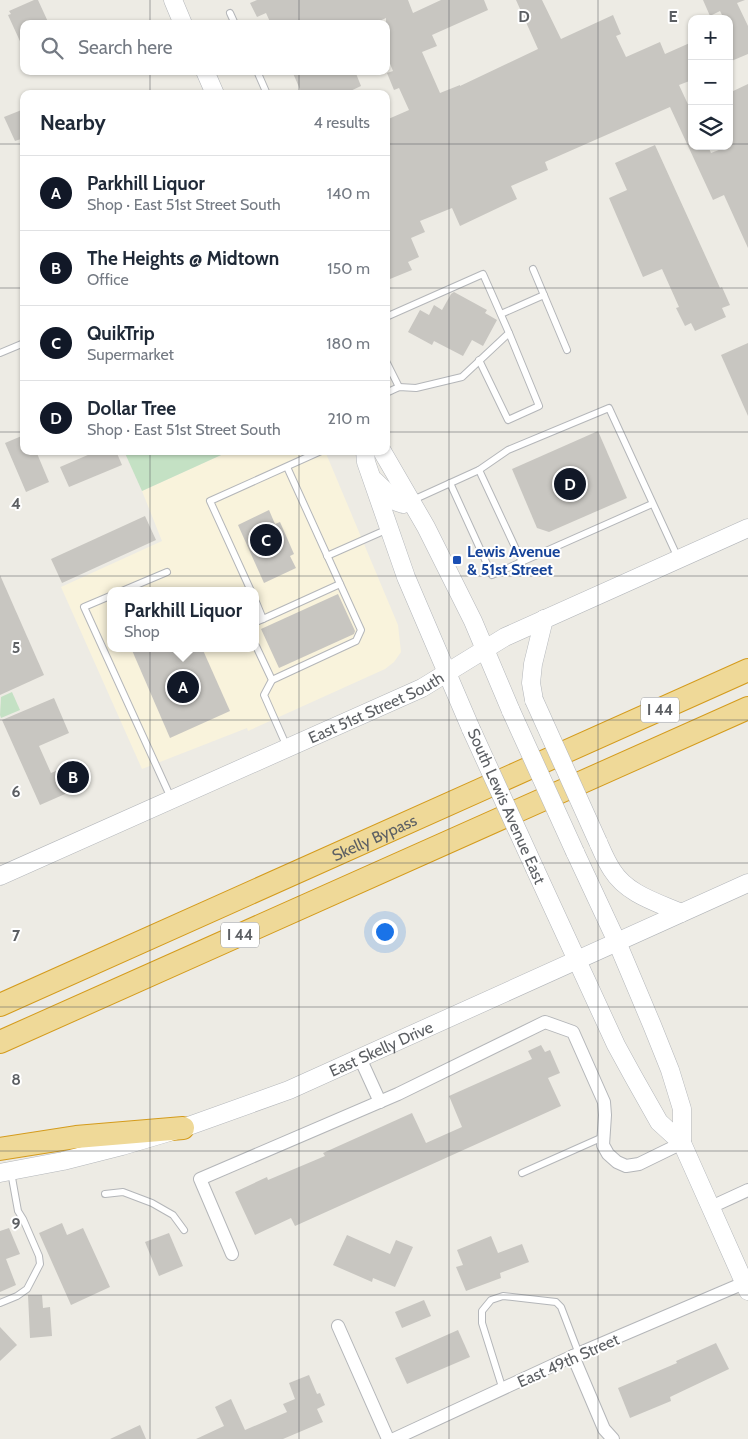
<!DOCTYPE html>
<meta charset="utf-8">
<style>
body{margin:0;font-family:Cabin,sans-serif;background:#f6f6f7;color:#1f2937}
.controls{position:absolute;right:15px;top:15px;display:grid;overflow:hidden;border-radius:10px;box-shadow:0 1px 4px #0004}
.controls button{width:45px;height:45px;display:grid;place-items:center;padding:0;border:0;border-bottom:1px solid #e0e1e3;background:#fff;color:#1f2937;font:25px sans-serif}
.you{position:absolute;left:384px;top:931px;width:18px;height:18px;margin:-12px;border:4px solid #fff;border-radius:50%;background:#1a73e8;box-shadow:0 0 0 8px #1a73e833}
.badge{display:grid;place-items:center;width:32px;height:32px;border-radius:50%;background:#111827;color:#fff;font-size:16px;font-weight:700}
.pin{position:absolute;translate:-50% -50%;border:2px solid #fff;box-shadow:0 1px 5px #0006}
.popup{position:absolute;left:107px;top:587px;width:152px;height:65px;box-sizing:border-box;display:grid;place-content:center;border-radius:10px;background:#fff;filter:drop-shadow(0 1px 4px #0005);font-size:16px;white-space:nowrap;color:#747a83}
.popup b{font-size:19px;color:#1f2937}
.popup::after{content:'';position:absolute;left:50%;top:100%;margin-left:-10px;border:10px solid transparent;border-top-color:#fff}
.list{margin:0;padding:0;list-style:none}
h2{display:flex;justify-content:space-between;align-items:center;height:65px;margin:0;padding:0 20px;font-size:21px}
h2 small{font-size:16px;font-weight:400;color:#747a83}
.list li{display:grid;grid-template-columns:32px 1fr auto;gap:15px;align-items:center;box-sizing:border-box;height:75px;padding:0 20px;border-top:1px solid #e0e1e3}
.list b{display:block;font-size:19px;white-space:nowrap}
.list p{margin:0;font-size:16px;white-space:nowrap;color:#747a83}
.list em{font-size:16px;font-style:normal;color:#747a83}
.icon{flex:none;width:28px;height:28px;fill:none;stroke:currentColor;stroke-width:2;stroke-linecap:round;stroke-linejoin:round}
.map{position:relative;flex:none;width:748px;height:1439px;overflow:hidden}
.search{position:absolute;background:#fff;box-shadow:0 1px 4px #0004;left:20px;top:20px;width:370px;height:55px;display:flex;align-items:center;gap:12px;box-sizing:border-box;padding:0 18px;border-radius:10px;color:#747a83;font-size:19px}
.panel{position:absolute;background:#fff;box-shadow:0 1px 4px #0004;left:20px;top:90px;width:370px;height:365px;border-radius:10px}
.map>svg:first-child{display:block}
.commercial{fill:#f9f3dc;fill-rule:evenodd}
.green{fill:#c4e1c4}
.building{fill:#c8c6c1}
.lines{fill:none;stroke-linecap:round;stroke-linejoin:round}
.service-casing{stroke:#b4b6b9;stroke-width:8}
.minor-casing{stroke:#b4b6b9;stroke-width:14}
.secondary-casing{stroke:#b3b6ba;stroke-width:19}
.motorway-casing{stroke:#d49b1c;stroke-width:24}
.service{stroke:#fff;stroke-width:6}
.minor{stroke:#fff;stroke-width:12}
.secondary{stroke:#fff;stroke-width:18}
.motorway{stroke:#efd998;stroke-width:22}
.secondary-bridge-casing{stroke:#b3b6ba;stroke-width:19;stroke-linecap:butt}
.secondary-bridge{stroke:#fff;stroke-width:18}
.grid{fill:none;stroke:#5c5f63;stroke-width:1;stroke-opacity:0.55}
.transit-dot{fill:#1a4fb4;stroke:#fff;stroke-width:2}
.labels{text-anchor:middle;stroke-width:4;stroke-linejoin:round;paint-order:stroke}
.shield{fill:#fff;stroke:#8d8f92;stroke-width:1}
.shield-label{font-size:15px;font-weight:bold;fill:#5c5f63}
.transit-label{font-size:16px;font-weight:bold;fill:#164399;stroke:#fff;text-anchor:start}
.street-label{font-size:16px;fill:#5c5f63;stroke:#fff}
.grid-label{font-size:16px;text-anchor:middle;font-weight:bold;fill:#5c5f63;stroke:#fff;stroke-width:4;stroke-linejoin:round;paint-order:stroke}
</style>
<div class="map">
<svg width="748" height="1439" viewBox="0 0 748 1439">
<rect width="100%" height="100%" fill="#edebe4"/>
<path class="commercial" d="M230,451H325L398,625L401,652L394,662L385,669L248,731L247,728L142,769L61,587L162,541L142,491ZM110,591H256V648H110Z"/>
<g class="green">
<path d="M124,451H230L142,491Z"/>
<path d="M12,692L20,710L1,718L0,715L1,697Z"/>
</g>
<g class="building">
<path d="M34,0H38L49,24H25L24,22V50L8,15L11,14L9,11Z"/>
<path d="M257,0H408L413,13L441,0H484L488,10L432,35L437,46L422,52L440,93L460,85V86L538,49L516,0H542L561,39L613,15L621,34L616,36L626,57L660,42L665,54L692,42V80L679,85L692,113V146H708L711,153L729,146V93L748,84V248L724,195L713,200L670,107L545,162L548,170L511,186L517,199L460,226L452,208L420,221L425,232L411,238L419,257L408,262L412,270L390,279L386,271V120L409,110L399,88L394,90L387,73L393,71L386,54V18L373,24H271L266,13L257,17L250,3Z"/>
<path d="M703,0H745L737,3L748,26V54L729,62V19H724L720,11L710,16Z"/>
<path d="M292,71H355L361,86L344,94H302Z"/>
<path d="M24,109V138L15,141L4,117Z"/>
<path d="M655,145L720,288L722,287L730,305L722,308L726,317L695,331L691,323L685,326L676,308L679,307L662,269L643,277L609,198L627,190L615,163Z"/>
<path d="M454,292L487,310L485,313L497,320L483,346L472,340L463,356L434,341L432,345L408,332L420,310L429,315L434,305L442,310L451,294Z"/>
<path d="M748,343V416L721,355Z"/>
<path d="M598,431L627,498L549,532L537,528L512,469Z"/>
<path d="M24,435V451H36L49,482L26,492L5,443Z"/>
<path d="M97,451H116L122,465L69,487L60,467Z"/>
<path d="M269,510L275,524L280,522L294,554L290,556L296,568L264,583L238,525Z"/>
<path d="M145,516L156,540L62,583L51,559Z"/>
<path d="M0,575L44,675L0,695Z"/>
<path d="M338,594L355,631L354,634L279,668L261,629Z"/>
<path d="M131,648H202L230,711L170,738Z"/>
<path d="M54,698L69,733L39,746L51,773L81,761L90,783L40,805L2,720Z"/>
<path d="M541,1045L545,1052L550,1050L560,1073L548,1078L561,1106L295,1226L291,1218L255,1235L235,1192L267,1177L268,1180L325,1156L323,1153L412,1113L426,1143L462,1127L449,1096L532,1059L528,1051Z"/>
<path d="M62,1223L67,1235L83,1228L110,1287L71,1305L39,1233Z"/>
<path d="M9,1228L20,1254L6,1259L16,1285L0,1292V1231Z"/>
<path d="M169,1233L183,1266L159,1276L145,1242Z"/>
<path d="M347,1235L390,1254L396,1240L413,1247L395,1287L373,1278L372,1282L333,1265Z"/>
<path d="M491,1236L498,1253L522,1244L529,1262L500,1273L501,1278L466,1291L456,1267L463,1265L457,1250Z"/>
<path d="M28,1295H42L43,1308L50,1307L52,1336L30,1338Z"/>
<path d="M424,1300L431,1316L402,1328L395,1312Z"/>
<path d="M0,1327L17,1345L0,1361Z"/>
<path d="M458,1330L470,1357L407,1384L395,1358Z"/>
<path d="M716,1343L729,1369L670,1397L671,1401L630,1418L618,1388L677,1363L676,1361Z"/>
<path d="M309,1375L317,1394L320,1393L325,1405L317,1409L323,1422L283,1439H196L224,1426L215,1407L231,1399L245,1430L287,1412L283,1404L295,1399L289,1383Z"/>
<path d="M140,1425L146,1439H110Z"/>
</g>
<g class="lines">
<defs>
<g id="service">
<path d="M230,13L235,24"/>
<path d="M257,71L267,94"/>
<path d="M533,269L567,350"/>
<path d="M501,314L544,295"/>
<path d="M386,317L483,274L509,333L462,377L416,388L399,387L386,393"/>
<path d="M0,353L24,343"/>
<path d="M479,360L508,420L539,406L509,333"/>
<path d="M386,361L399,387"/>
<path d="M479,470L522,562"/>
<path d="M450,483L492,575L652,504"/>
<path d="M413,500L479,470L508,450L609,408L678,558"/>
<path d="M327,556L388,529"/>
<path d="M122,591L167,572"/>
<path d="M251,591L210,501L321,451"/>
<path d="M110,596L84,607L171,798"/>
<path d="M256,602L263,619L256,622"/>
<path d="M263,619L340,584"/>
<path d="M256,646L272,680L264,695L287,747"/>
<path d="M272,680L356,641L361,630L287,467"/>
<path d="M522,1173L603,1137"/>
<path d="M105,1194L123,1192L152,1203L173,1215L184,1230"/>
<path d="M0,1303L17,1296L27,1289L40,1264L39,1256L23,1219L18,1211L11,1172"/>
<path d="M503,1390L482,1323V1311L491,1300L503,1296L556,1302L561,1307L579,1354"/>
</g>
<g id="minor">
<path d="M360,1058L380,1102"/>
<path d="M711,1207L748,1190"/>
<path d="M232,1254L200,1179L398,1094L545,1022L573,1032L604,1102L605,1115L603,1145L608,1154L617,1162L626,1166L639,1164L682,1143"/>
<path d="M338,1326L388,1439"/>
<path d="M573,1356L604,1429L613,1439"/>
<path d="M394,1439L573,1356L744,1283"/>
</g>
<g id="secondary">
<path d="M173,0L183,24"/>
<path d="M205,71L215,94"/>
<path d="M365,451L366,462L406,577L471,729"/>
<path d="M382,451L426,527L473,621L511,711"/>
<path d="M375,481L397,502L403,504L411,501"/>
<path d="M534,700L531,683L533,664L544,619"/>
<path d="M598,842C602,851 606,861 612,870C627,894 656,902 681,913"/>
<path d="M575,852L617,942L652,1025L670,1070L682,1109V1143"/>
<path d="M535,869L616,1045L633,1076L659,1122L682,1143L748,1291"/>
<path id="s1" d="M0,876L422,688L505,637L748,528"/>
<path id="s2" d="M0,1173L63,1161L122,1146L183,1128L289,1090L748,883"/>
</g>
<g id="motorway">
<path id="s3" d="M0,1005L748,670"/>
<path d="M0,1042L748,708"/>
<path d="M0,1149L76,1137L183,1128"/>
</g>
</defs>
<use href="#service" class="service-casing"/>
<use href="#minor" class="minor-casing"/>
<use href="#secondary" class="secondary-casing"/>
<use href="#motorway" class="motorway-casing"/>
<use href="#service" class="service"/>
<use href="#minor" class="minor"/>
<use href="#secondary" class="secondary"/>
<use href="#motorway" class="motorway"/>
<defs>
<g id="secondary-bridge">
<path d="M534,700L598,842"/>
<path d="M511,711L575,852"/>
<path d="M471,729L535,869"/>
</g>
</defs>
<use href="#secondary-bridge" class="secondary-bridge-casing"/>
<use href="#secondary-bridge" class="secondary-bridge"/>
</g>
<path class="grid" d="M150,0V24M299,0V24M449,0V1439M598,0V1439M150,71V94M299,71V94M0,144H24M386,144H692M729,144H748M0,288H24M386,288H748M0,432H24M386,432H748M150,451V1439M299,451V1439M0,576H748M0,720H748M0,863H748M0,1007H748M0,1151H748M0,1295H748"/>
<rect class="transit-dot" x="452" y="555" width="10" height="10" rx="2.5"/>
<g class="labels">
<g class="shield">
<rect x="641" y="697.5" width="38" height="25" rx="4"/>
<rect x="221" y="922.5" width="38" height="25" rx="4"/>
</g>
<g class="shield-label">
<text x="660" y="715">I 44</text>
<text x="240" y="940">I 44</text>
</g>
<g class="transit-label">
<text x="467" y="557">Lewis Avenue<tspan x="467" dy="18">&amp; 51st Street</tspan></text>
</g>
<g class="street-label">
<text dy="6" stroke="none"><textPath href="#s1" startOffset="412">East 51st Street South</textPath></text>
<text transform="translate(507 806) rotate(66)" y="6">South Lewis Avenue East</text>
<text dy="6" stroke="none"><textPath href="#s3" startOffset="410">Skelly Bypass</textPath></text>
<text dy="6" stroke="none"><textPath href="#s2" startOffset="402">East Skelly Drive</textPath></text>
<text transform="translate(568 1360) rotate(-24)" y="6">East 49th Street</text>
</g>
</g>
<g class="grid-label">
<text x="524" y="22">D</text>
<text x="673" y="22">E</text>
<text x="16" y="509">4</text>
<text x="16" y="653">5</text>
<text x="16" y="797">6</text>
<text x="16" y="941">7</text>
<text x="16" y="1085">8</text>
<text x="16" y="1229">9</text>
</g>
</svg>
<div class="controls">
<button>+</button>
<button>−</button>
<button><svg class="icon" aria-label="layers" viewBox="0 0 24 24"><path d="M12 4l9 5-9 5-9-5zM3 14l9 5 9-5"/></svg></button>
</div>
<div class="you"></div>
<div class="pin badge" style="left:183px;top:687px">A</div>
<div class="popup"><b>Parkhill Liquor</b>Shop</div>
<div class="pin badge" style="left:73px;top:777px">B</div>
<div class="pin badge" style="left:266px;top:540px">C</div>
<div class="pin badge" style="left:570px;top:484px">D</div>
<div class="search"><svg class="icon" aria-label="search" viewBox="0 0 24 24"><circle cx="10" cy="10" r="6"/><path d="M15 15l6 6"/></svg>Search here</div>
<section class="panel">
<h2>Nearby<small>4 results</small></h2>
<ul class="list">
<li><span class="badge">A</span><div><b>Parkhill Liquor</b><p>Shop · East 51st Street South</p></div><em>140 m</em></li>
<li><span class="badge">B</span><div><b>The Heights @ Midtown</b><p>Office</p></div><em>150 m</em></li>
<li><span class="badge">C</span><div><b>QuikTrip</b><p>Supermarket</p></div><em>180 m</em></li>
<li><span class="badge">D</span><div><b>Dollar Tree</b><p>Shop · East 51st Street South</p></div><em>210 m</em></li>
</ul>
</section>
</div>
